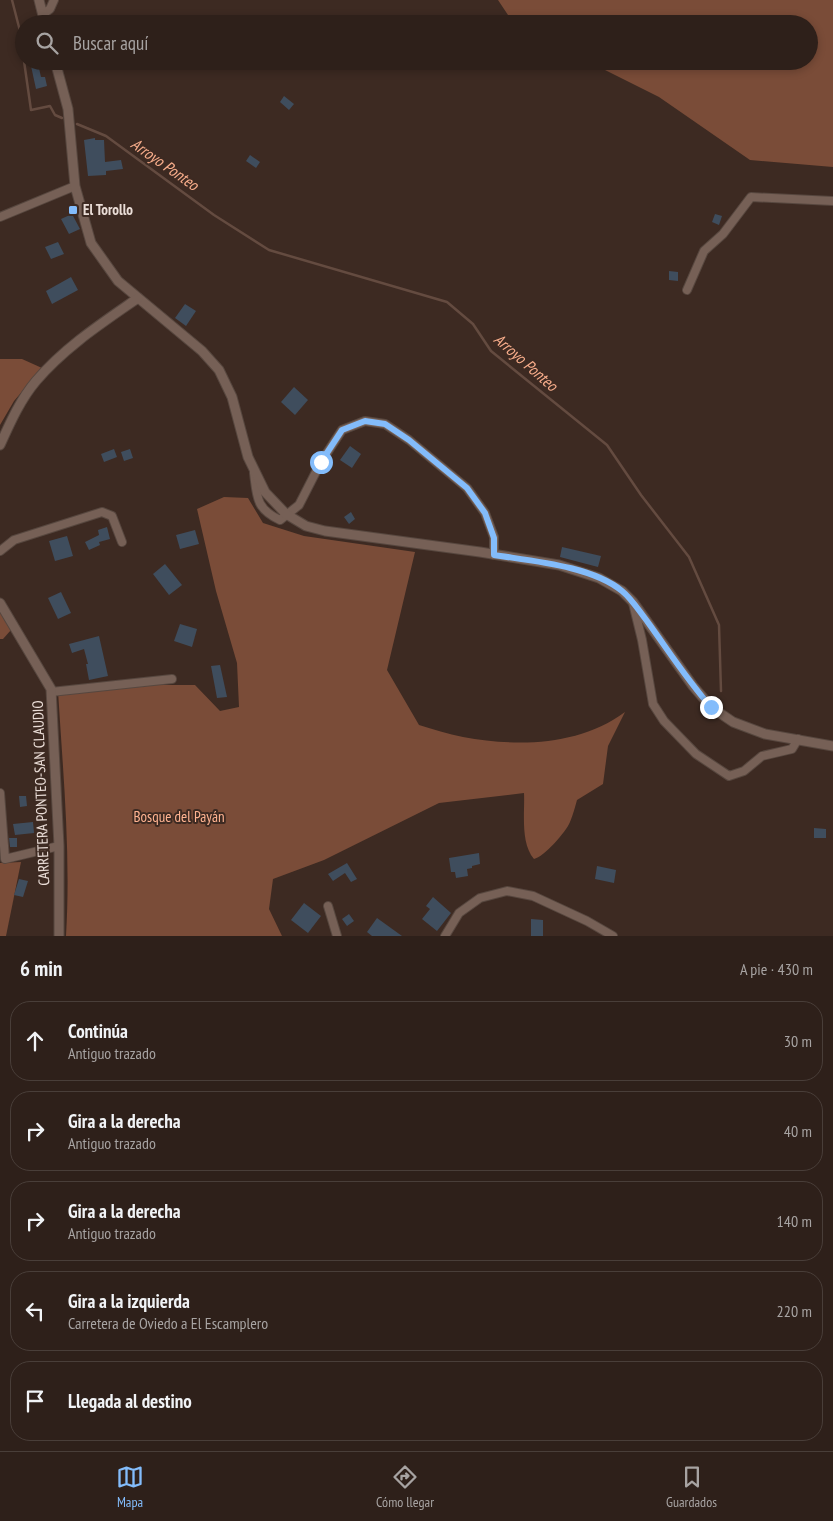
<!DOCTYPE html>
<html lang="es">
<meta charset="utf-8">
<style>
body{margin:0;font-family:"PT Sans Narrow",sans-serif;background:#3a2d27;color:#f1f3f6}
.stop{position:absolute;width:15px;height:15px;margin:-11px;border:4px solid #83bcfb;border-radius:50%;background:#fff}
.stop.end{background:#83bcfb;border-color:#fff;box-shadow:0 1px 5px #0008}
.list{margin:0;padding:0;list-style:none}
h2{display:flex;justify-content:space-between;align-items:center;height:65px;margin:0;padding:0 20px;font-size:21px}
h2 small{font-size:16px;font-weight:400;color:#a7a3a2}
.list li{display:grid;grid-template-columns:32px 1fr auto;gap:15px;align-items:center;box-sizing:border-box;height:80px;margin:0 10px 10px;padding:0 10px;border:1px solid #493e39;border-radius:20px}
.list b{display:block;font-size:19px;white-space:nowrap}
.list p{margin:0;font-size:16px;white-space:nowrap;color:#a7a3a2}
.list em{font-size:16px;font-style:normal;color:#a7a3a2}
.icon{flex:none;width:28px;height:28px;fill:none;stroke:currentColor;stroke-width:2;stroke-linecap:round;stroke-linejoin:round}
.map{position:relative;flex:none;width:833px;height:936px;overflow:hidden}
.search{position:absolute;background:#2e201a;box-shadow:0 2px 8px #0003;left:15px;right:15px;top:15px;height:55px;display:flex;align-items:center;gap:12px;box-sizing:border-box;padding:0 18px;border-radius:28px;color:#a7a3a2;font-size:19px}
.sheet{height:515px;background:#2e201a}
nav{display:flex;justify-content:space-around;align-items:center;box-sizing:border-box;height:70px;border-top:1px solid #493e39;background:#2e201a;font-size:14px;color:#a7a3a2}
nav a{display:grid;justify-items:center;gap:2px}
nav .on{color:#83bcfb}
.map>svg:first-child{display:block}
.forest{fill:#7a4c38}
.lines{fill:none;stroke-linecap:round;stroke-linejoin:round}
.stream{stroke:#644b40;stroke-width:2.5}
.building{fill:#3f4d5d}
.minor-casing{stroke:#57473f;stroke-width:10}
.tertiary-casing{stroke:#57473f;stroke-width:11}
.minor{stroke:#766056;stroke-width:8}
.tertiary{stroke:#766056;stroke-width:9}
.route{stroke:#83bcfb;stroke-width:6}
.poi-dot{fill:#83bcfb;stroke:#3d2a22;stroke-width:2}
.labels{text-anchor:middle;stroke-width:4;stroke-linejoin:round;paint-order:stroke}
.poi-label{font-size:15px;font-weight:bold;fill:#eaddd7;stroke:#3d2a22;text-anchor:start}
.street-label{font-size:15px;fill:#eaddd7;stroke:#3d2a22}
.park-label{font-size:15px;fill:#ffb391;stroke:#3d2a22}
.water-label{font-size:16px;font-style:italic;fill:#f8ad8b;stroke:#3d2a22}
</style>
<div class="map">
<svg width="833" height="936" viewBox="0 0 833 936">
<rect width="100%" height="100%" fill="#3d2a22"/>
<g class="forest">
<path d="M498,0H833V167L750,160L659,97L587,61H809V24H514Z"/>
<path d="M0,359H22L42,368L14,401L0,425Z"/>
<path d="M224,497L248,498L263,523L304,536L415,552L387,670L419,725C433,729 448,734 463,737C518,747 579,746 625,712L608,746L603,784L577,800C575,807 573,815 570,822C566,832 544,857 534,859C520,843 525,812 524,793L439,803L324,860L273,879L269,909L282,936H66C71,854 63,773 58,691L109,685H195L220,711L239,707L237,663L216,591L197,509Z"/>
<path d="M0,611L11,630L3,639H0Z"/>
<path d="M21,862L6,936H0V863Z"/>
</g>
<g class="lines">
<g class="stream">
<path d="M12,0L20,31L24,56"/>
<path d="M24,61L31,110L50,106L55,115L62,118"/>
<path d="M77,124L106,136L214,215L269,250L447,302L473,324L491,351L607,445L641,495L689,557L719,625L721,691"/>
</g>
</g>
<g class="building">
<path d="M38,64L41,77H45L47,86L36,89L31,66Z"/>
<path d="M284,96L294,104L289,110L280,102Z"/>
<path d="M95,138V140H104L105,162L121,160L123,169L106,171V175L88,176L84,140Z"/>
<path d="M250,155L260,162L256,168L246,161Z"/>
<path d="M72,214L80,229L69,234L61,219Z"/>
<path d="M715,214L722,216L719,225L712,222Z"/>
<path d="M58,242L64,254L51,259L45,247Z"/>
<path d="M669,271L678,272V281L669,280Z"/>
<path d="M71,277L78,290L52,304L46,291Z"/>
<path d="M185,304L196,311L186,326L175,318Z"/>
<path d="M294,387L308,400L295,415L281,402Z"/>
<path d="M350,446L361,454L352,468L340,460Z"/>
<path d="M114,449L117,457L104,462L101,454Z"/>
<path d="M130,449L133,458L124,461L121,452Z"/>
<path d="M351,512L355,519L349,524L344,517Z"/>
<path d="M107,527L110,539L99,542L100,545L89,550L85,542L99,535L98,530Z"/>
<path d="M195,530L199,544L180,549L176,535Z"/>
<path d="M67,536L73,556L55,561L49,541Z"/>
<path d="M562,547L601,556L598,567L560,557Z"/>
<path d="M165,564L182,585L169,595L153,574Z"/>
<path d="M61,592L71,613L58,619L48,598Z"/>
<path d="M180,624L197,629L192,647L174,641Z"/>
<path d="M99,636L108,676L89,680L86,664H88L84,649L72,653L69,644Z"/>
<path d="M220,665L227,697L217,698L211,666Z"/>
<path d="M19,796H26L27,806L20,807Z"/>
<path d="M33,822L34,833L15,835L13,824Z"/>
<path d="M814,828L826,829V838H814Z"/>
<path d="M9,838H17V847H10Z"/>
<path d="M479,853L480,864L472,866V868L467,869L468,876L456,878L455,872H451L449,858Z"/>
<path d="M347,863L357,879L351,882L345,873L333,881L328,874Z"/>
<path d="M597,866L616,870L614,883L595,879Z"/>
<path d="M19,879L28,881L23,897L14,895Z"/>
<path d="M433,897L451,913L437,931L422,919L430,909L426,906Z"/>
<path d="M304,903L321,916L308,933L291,920Z"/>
<path d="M349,914L354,921L347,926L342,919Z"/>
<path d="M377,918L402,936H372L367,932Z"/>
<path d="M531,919L543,920V936H531Z"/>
</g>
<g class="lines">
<defs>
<g id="minor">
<path d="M42,15L50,9L54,0"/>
<path d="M0,217L75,186"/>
<path d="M687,290L704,251L723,234L751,197L833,201"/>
<path d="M254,473C257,497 256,509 280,520L299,505L321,462L342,430L365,421L385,424L409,440L467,488L485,513L494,537V555"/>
<path d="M0,551L14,540L102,512L112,516L122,542"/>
<path d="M633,603L642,640L653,704L664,721L696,754L729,776L744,771L762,756L792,749L798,739"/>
<path d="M51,692L172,679"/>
<path d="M0,793L5,859L59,846"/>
<path d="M328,906L337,936"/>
<path d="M445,936L459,913L480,898L507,891L533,896L587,921L613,936"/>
</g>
<g id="tertiary">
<path d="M39,0L45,24"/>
<path d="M55,61L68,109L75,186L91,243L118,281L202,351L219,370L232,397L248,457L265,492L286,514L306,526L325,531L480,552L559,565L599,578L622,591L633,602L693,686L711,707L733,722L765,734L833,746"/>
<path d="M0,445C10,423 20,400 36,381C65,347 102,323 138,298"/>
<path d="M0,603L51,689L59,846V936"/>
</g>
</defs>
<use href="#minor" class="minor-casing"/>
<use href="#tertiary" class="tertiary-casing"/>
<use href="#minor" class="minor"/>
<use href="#tertiary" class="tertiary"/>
</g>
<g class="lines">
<path class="route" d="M321,462L342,430L365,421L385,424L409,440L467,488L485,513L494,538V555C532,561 592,566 622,591C632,599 639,611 647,621C668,650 687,680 711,707"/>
</g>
<rect class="poi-dot" x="68" y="205" width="10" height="10" rx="2.5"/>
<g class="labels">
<g class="poi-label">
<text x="83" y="215">El Torollo</text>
</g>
<g class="street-label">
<text transform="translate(41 793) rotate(-92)" y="5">CARRETERA PONTEO-SAN CLAUDIO</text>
</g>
<g class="park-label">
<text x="179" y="822">Bosque del Payán</text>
</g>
<g class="water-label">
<text transform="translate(165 164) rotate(35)" y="6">Arroyo Ponteo</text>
<text transform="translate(526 362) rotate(41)" y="6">Arroyo Ponteo</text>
</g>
</g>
</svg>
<div class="stop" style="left:321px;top:462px"></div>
<div class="stop end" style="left:711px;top:707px"></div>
<div class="search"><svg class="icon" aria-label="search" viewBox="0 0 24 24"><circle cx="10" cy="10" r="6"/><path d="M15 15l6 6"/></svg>Buscar aquí</div>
</div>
<section class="sheet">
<h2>6 min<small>A pie · 430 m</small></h2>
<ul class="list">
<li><svg class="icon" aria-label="ahead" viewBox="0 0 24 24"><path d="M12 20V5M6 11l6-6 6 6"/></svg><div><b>Continúa</b><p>Antiguo trazado</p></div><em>30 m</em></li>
<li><svg class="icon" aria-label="right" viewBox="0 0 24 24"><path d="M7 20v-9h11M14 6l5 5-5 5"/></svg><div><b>Gira a la derecha</b><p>Antiguo trazado</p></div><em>40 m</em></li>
<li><svg class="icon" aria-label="right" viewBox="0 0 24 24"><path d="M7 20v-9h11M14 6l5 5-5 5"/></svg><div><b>Gira a la derecha</b><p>Antiguo trazado</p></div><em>140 m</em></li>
<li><svg class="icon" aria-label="left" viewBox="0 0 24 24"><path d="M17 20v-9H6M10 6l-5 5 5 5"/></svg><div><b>Gira a la izquierda</b><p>Carretera de Oviedo a El Escamplero</p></div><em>220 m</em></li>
<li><svg class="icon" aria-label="arrive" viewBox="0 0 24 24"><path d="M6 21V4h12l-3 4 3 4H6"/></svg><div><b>Llegada al destino</b></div></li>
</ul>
</section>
<nav>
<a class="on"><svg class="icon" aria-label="map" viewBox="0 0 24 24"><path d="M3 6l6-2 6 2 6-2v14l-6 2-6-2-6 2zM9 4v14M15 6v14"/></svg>Mapa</a>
<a><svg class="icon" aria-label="directions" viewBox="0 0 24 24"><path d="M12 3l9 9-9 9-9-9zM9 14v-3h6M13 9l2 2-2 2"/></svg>Cómo llegar</a>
<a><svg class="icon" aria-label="saved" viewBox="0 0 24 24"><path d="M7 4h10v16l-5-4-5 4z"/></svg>Guardados</a>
</nav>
